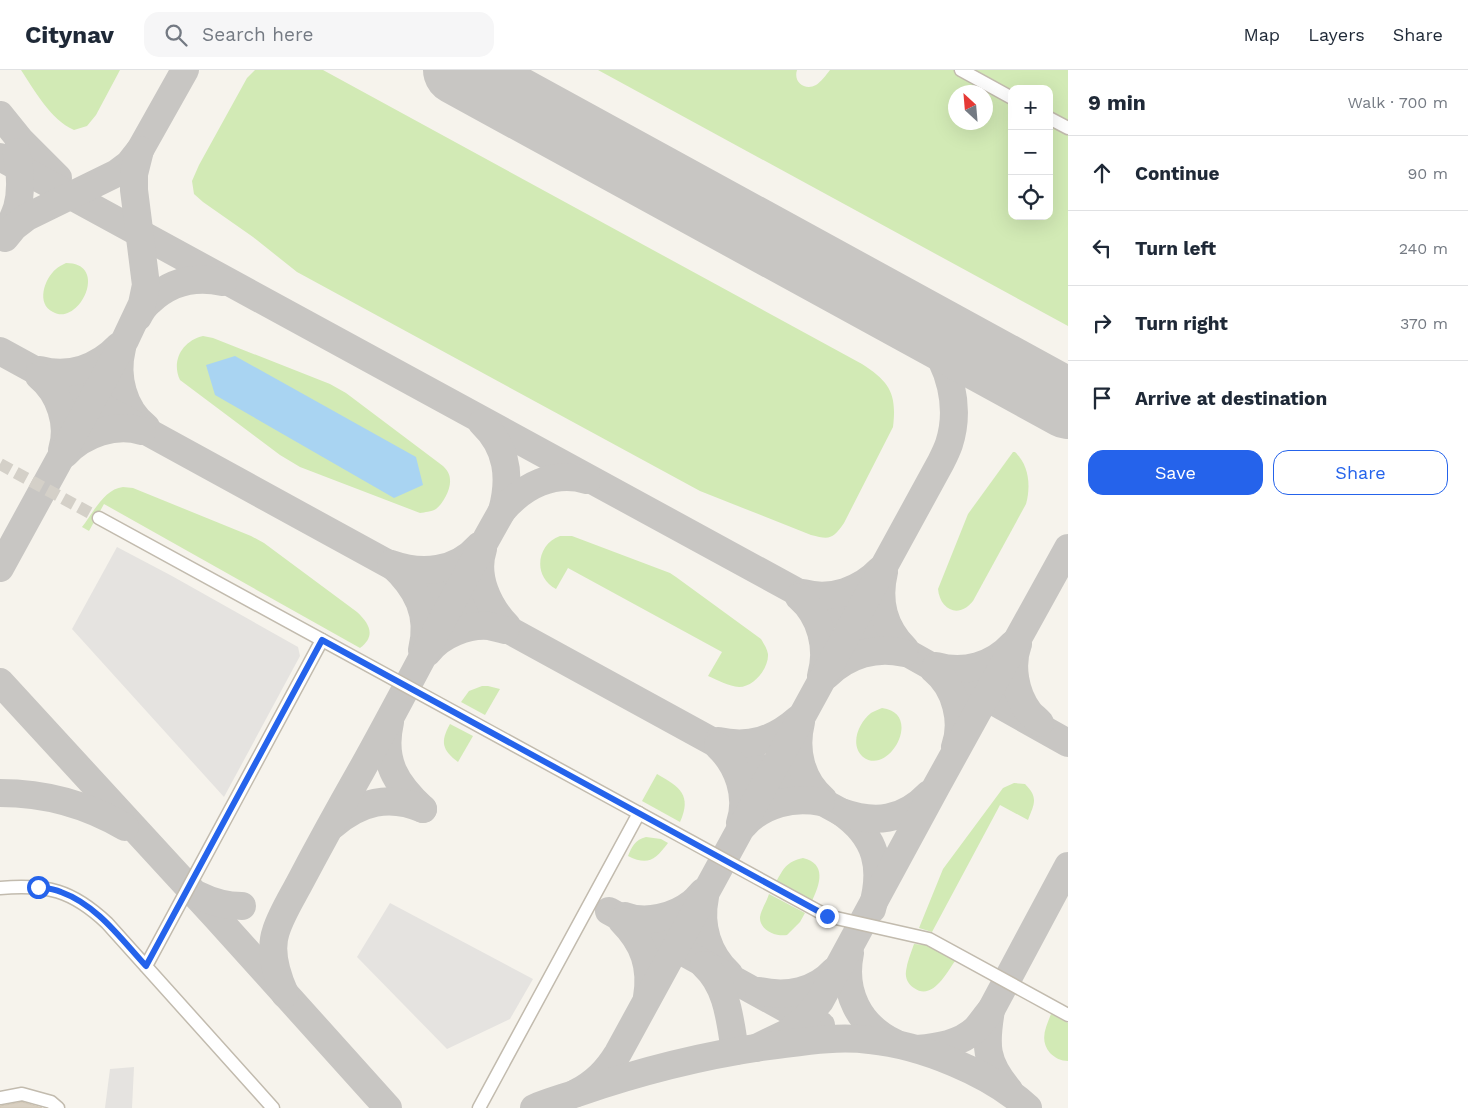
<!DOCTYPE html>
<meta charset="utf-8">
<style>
body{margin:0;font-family:"Work Sans",sans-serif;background:#f6f6f7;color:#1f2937}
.controls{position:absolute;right:15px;top:15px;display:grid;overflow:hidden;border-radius:10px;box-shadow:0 5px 20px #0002}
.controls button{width:45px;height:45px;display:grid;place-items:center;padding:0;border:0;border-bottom:1px solid #e0e1e3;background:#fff;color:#1f2937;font:25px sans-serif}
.compass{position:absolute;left:948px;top:15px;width:45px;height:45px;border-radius:50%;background:#fff;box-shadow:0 5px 20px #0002;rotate:334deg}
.stop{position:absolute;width:15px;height:15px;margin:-11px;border:4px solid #2563eb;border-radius:50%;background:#fff}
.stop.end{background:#2563eb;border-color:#fff;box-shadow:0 1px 5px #0008}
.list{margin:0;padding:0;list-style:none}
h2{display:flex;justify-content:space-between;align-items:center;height:65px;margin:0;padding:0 20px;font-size:21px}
h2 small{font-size:16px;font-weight:400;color:#747a83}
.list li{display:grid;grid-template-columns:32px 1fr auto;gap:15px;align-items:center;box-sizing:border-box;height:75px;padding:0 20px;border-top:1px solid #e0e1e3}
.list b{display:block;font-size:19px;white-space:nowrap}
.list em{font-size:16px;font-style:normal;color:#747a83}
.actions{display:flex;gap:10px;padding:15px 20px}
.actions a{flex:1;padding:11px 0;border:1px solid #2563eb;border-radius:15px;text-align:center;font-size:18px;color:#2563eb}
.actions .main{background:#2563eb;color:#fff}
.icon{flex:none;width:28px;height:28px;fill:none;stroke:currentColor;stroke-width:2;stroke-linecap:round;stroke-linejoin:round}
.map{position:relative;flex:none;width:1068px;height:1038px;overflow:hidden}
header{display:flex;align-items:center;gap:30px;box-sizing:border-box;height:70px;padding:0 25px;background:#fff;border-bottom:1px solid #e0e1e3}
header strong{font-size:24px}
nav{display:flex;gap:28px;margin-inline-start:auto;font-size:18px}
.search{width:350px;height:45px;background:#f6f6f7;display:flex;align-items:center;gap:12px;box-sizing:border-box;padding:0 18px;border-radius:15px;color:#747a83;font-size:19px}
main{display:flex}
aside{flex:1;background:#fff}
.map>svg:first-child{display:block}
.green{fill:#d2eab5;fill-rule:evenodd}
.parking{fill:#e5e3e0}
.water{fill:#a9d4f2}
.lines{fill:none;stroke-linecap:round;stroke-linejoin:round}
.taxiway{stroke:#c8c6c3;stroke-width:28}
.runway{stroke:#c8c6c3;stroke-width:70}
.building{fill:#d8cfc1;stroke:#d3c7b4}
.minor-tunnel{stroke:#d4d0c8;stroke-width:12;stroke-dasharray:12 6;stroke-linecap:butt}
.minor-casing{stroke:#c2bbae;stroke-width:15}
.minor{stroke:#fff;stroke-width:12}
.route{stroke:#2563eb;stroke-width:6}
</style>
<header>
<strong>Citynav</strong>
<div class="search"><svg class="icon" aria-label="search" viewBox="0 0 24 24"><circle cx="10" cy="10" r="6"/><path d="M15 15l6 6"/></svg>Search here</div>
<nav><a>Map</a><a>Layers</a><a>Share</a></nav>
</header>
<main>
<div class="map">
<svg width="1068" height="1038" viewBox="0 0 1068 1038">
<rect width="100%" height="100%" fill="#f6f3ec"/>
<g class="green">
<path d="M21,0H120L96,45L87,56L74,60C50,49 35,21 21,0Z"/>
<path d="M255,0H323L862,294C890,312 897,324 893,357L844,453C833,469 830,470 811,465L700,421L297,202L253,167L203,132L194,124L192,111L199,95L247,8Z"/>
<path d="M598,0H797C793,12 805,21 816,15C821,12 826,5 830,0H956L1012,31V146H1049V51L1068,61V256ZM956,22H986V52H956Z"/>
<path d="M967,0H1068V55L1049,45V19H1012V25Z"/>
<path d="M66,193C110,193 79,257 53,242C36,234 44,209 56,199C58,197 62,195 66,193Z"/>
<path d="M203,266L213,268L330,314L346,323L443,396C447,400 450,404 450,410C451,419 443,434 436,439C431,442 425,442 420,443L300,397L280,385L180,310C171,291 182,271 203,266Z"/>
<path d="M1013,382H1015C1029,395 1031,416 1026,434L973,531C959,549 940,540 938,519L968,444Z"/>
<path d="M123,417L133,418L251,466L264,473L357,542C370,554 376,566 360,578L104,434L89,461L82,457C93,443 104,419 123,417Z"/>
<path d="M560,466H572L670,503L676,507L761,569C764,574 767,578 768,584C769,598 754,617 739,617C729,616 717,610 708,606L722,582L568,498L556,519C532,506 537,474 560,466Z"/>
<path d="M482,616H488L500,619L485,645L461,632L469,621Z"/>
<path d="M882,638C924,643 889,707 863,687C849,675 859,652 871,643C874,641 878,640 882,638Z"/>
<path d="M450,654L473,666L458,692C442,680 440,672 450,654Z"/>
<path d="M657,704C680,717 692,725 680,752L642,731Z"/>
<path d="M1014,713L1025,714C1039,728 1034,734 1028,750L1000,735L932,862L919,858L943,799L1003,718Z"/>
<path d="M646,767L661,769L668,773C655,790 648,796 628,786C632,776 635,770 646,767Z"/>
<path d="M803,788C827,794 820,814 812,831L776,812C784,798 786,792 803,788Z"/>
<path d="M769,824L805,843L800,852L787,865C776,867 759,860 760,847C761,840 767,831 769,824Z"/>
<path d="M914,874L926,875L955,891C946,904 932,931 914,918C908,914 905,908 906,901C907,892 911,883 914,874Z"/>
<path d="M1051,944L1068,953V991C1061,991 1055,988 1050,983C1039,970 1046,957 1051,944Z"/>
</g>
<g class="parking">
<path d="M117,477L172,506L298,577L300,586L224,727L72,559Z"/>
<path d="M390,833L533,909L510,949L447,979L357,887Z"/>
<path d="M134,997L132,1038H105L110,999Z"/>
</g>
<path class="water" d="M235,286L416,387L423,415L394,428L215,325L206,295Z"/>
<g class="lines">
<g class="taxiway">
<path d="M0,45L21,71L58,108"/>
<path d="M0,87L854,553L1068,673"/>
<path d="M6,164C10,155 14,147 17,138C22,120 20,99 16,82"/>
<path d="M5,168L14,157L27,147L117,103L129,94L140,80L185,0"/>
<path d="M138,247C141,241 145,235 150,231C171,211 196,206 223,212"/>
<path d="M122,278C115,306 123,339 146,357"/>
<path d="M0,281L841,742C877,767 884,798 872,839"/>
<path d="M40,300C69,308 98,298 119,276"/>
<path d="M1015,305C1036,318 1053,330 1068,349"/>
<path d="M39,306C60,323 70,355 62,380"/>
<path d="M482,353C508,378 511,408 502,441"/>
<path d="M65,384C84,364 115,353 142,361"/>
<path d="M483,479C474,506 488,536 507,556"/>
<path d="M0,498L125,270L142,234L146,215L134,120V104L140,80"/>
<path d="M884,502C877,531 884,558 905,579"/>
<path d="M803,523C831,531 861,520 880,500"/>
<path d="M799,527C821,546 829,578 821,606"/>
<path d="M1018,574C1010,595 1015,624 1029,642C1032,646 1037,649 1040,653"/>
<path d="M422,580C431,544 417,518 391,494C422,505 456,502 479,476"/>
<path d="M428,582C441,565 468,554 489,556C494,557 500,559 505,560"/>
<path d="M936,596C964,604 993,596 1013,574"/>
<path d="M934,600C956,618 964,652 955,677"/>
<path d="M827,605C848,585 876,576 904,583"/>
<path d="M0,612L216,847L388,1038"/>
<path d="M390,652C381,691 396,714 423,739"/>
<path d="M801,652C794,680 801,710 823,729"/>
<path d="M718,671C750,678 774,670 798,649"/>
<path d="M718,676C738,695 749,726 740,753"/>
<path d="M0,723C45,723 86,734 125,757"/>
<path d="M841,742C875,754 903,751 929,724"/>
<path d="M333,755C360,732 389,724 423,739"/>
<path d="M744,755C764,733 793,727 821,732"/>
<path d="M198,825C212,832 226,836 242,836"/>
<path d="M705,827C699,856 708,884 729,904"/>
<path d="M609,841L805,949L821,955"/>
<path d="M625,846C646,854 674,847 692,833C696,830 700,825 703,822"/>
<path d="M622,851C644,873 652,897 647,927"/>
<path d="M850,883C842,922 859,956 895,973"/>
<path d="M704,895C728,917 730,951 735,981"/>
<path d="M759,921C787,927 815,922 834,901"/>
<path d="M285,924C277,906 269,881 276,861C281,845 291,829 299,814C319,776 340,738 361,701C409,615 453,527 502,441C523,416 554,400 587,410"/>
<path d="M991,940C985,975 985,992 1009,1020"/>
<path d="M756,978L787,963L805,949L820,931L936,717L1068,478"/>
<path d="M917,979C938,977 960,974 976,959C981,953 986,946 991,940L1068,796"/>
<path d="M576,1023C595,1013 607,1001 618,983L941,392C944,386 947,380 949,374C961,337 950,295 926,266C918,256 907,248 897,240"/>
<path d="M534,1038C548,1032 563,1028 577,1023C641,1001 708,984 776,975C807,971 838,966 870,970C921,975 991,1003 1028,1038"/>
</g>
<path class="runway" d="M458,0L1068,334"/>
</g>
<path class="building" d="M22,1032L42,1038H0V1036Z"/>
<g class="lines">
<path class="minor-tunnel" d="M0,394L99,448"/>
<defs>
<g id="minor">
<path d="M961,0L1012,28"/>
<path d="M1049,48L1068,58"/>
<path d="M99,448L827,846L929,869L1068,945"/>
<path d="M0,818C47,814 72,820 107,853L273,1038"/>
<path d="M146,896L322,570"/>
<path d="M0,1028L22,1024L51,1032L58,1038"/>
<path d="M479,1038L639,743"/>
</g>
</defs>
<use href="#minor" class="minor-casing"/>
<use href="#minor" class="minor"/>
</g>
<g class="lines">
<path class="route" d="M38,817C45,818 54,819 61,822C97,835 121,869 146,896L322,570L827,846"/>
</g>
</svg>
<div class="controls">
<button>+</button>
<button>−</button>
<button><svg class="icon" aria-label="locate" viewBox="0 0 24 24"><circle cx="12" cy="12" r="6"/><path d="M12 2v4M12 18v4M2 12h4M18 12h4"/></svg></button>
</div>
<svg class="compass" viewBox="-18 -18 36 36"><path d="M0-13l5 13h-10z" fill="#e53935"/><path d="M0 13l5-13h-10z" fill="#747a83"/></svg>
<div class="stop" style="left:38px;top:817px"></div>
<div class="stop end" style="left:827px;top:846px"></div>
</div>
<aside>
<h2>9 min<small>Walk · 700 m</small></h2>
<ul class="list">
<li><svg class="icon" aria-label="ahead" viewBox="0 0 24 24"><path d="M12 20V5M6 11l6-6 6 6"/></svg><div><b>Continue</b></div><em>90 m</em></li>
<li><svg class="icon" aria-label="left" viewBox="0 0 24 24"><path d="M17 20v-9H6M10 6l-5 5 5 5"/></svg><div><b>Turn left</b></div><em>240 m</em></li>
<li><svg class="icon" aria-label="right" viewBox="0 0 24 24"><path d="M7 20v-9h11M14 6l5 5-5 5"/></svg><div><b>Turn right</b></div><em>370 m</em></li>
<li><svg class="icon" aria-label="arrive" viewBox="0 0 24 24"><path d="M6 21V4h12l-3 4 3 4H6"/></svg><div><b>Arrive at destination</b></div></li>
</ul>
<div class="actions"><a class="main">Save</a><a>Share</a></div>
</aside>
</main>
